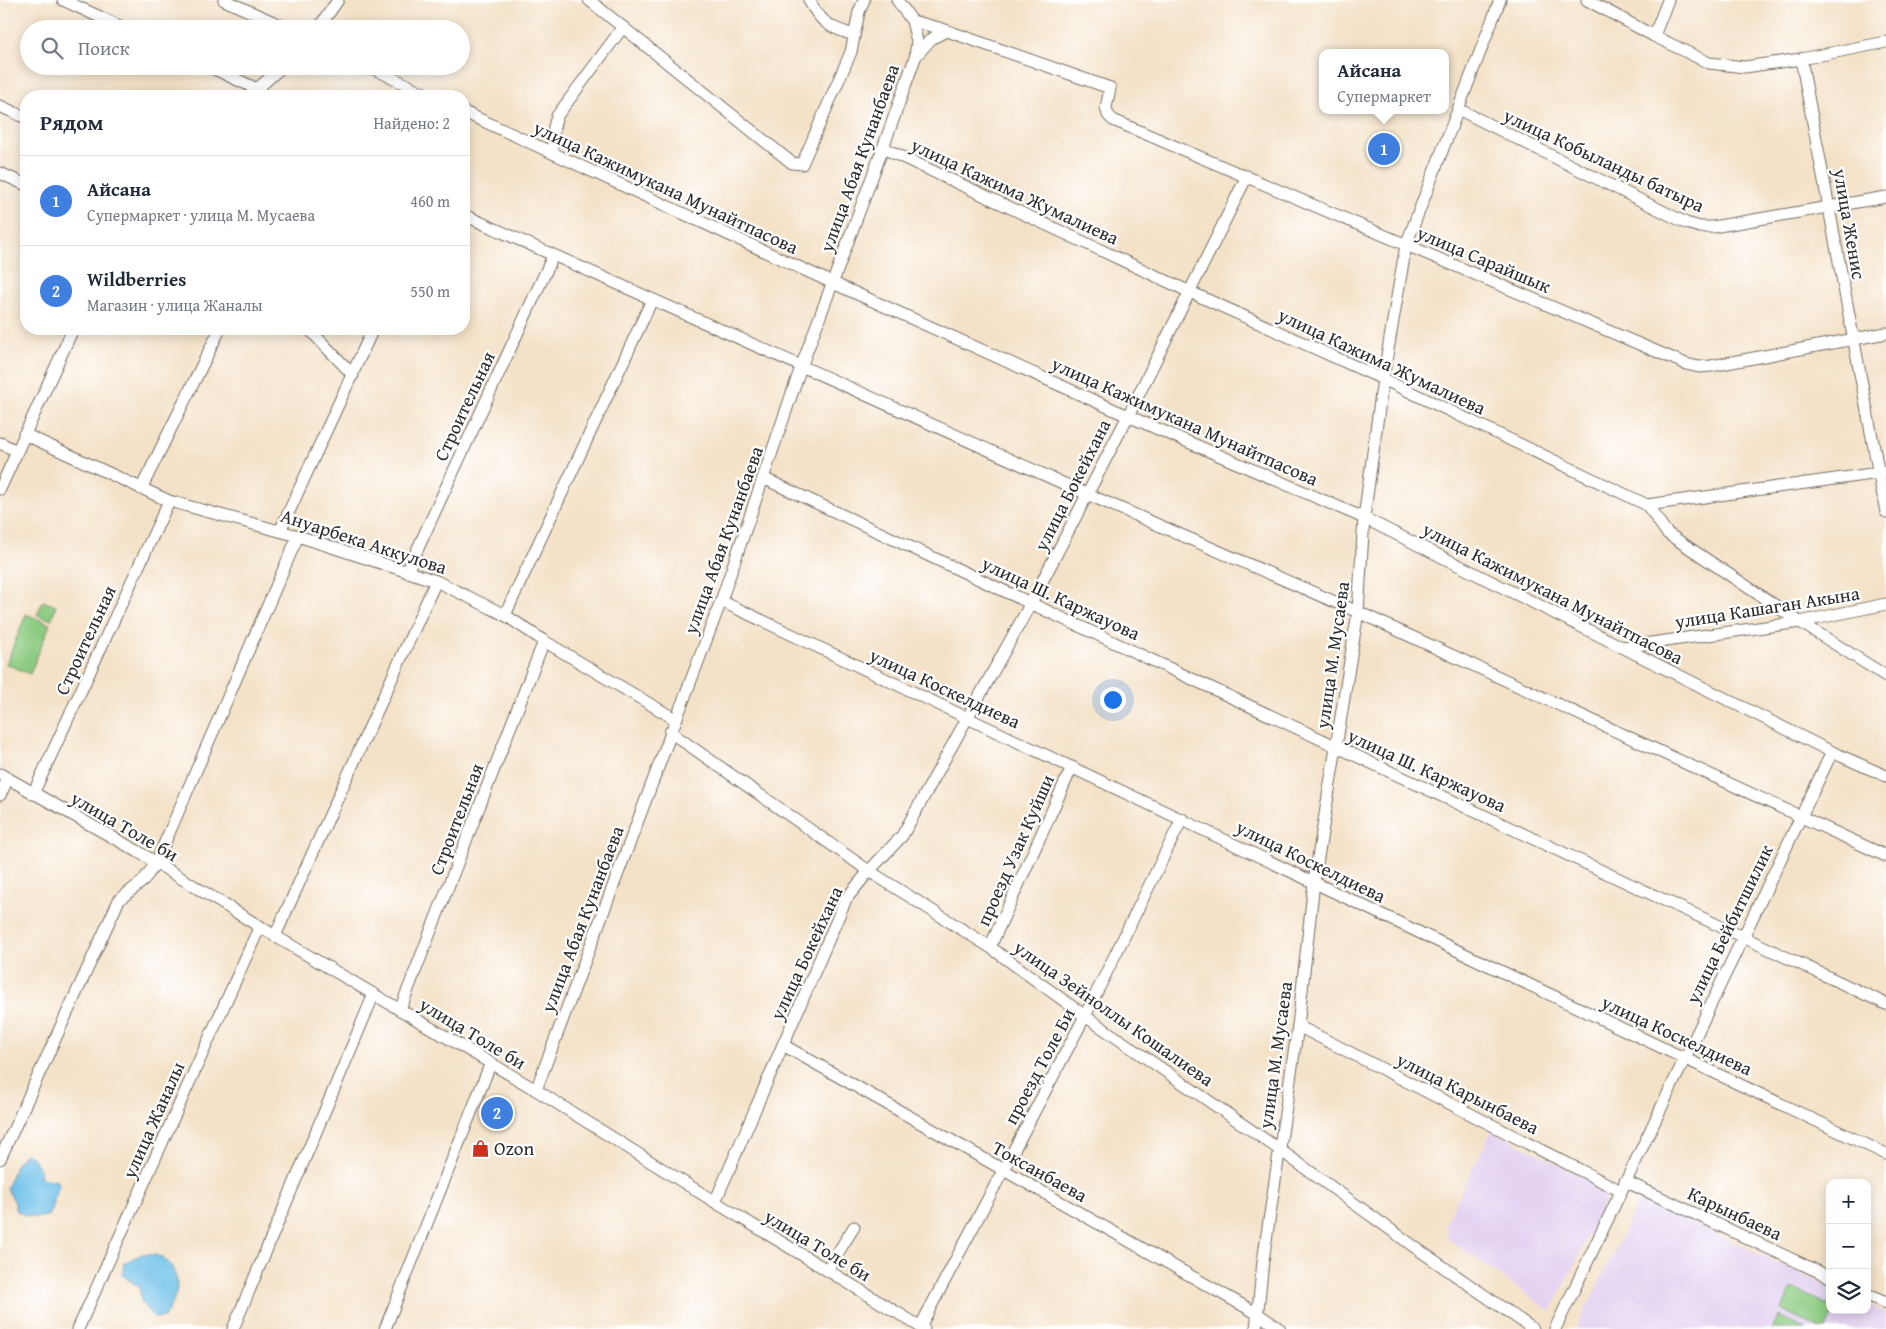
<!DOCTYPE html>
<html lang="ru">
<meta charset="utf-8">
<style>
body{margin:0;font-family:"Gentium Book Plus",serif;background:#f6f6f7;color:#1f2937}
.controls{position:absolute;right:15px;bottom:15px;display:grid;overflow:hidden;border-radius:10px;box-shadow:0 2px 12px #0003}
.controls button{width:45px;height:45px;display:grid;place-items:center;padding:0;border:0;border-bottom:1px solid #e0e1e3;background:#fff;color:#1f2937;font:25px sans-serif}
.you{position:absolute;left:1112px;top:699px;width:18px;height:18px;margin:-12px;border:4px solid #fff;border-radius:50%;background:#1a73e8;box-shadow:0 0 0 8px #1a73e833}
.badge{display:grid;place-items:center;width:32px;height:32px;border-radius:50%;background:#c8321e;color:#fff;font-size:16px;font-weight:700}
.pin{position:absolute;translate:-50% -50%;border:2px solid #fff;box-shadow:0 1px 5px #0006}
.popup{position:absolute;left:1319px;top:49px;width:130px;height:65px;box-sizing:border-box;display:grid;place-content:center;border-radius:10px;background:#fff;filter:drop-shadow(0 1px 4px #0005);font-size:16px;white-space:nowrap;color:#747a83}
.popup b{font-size:19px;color:#1f2937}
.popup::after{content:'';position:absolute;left:50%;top:100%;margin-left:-10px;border:10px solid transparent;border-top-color:#fff}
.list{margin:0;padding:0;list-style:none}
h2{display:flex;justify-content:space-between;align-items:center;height:65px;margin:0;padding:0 20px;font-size:21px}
h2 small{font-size:16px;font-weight:400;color:#747a83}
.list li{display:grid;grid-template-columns:32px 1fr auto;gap:15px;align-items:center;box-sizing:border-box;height:90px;padding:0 20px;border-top:1px solid #e0e1e3}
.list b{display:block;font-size:19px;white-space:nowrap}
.list p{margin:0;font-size:16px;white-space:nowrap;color:#747a83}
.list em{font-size:16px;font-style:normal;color:#747a83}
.icon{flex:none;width:28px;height:28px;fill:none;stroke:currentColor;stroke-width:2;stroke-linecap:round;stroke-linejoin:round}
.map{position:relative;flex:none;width:1886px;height:1329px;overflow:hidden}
.search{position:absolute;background:#fff;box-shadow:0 2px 12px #0003;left:20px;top:20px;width:450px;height:55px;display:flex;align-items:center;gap:12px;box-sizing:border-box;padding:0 18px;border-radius:28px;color:#747a83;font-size:19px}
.panel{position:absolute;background:#fff;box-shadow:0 2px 12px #0003;left:20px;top:90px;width:450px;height:245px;border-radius:20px}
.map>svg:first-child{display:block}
.built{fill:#e4d3f1}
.green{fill:#8ccb81;stroke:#5c7b56}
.water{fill:#6cbfe8;stroke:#4c758a}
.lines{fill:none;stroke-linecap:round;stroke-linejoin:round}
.minor-casing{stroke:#716b62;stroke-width:13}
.minor{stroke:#fff;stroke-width:11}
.labels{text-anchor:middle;stroke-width:4.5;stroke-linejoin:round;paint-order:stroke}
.street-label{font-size:19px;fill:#2b2b2b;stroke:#fff}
.poi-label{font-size:19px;fill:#2b2b2b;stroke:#fff;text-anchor:start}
</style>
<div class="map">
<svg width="1886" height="1329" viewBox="0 0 1886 1329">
<rect width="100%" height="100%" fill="#fff"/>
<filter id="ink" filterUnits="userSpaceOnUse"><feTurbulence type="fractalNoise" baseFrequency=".02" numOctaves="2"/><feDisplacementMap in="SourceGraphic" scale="10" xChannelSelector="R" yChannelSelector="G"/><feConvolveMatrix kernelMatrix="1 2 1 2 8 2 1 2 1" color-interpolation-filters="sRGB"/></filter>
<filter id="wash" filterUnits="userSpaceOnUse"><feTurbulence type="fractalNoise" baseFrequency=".0096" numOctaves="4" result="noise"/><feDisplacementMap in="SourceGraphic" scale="20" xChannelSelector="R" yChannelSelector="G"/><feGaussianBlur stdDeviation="1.12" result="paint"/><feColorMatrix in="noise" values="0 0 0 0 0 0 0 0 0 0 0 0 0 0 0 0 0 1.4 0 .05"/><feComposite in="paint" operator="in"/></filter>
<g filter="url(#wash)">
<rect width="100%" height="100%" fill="#f4e2c8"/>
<g class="built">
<path d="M1492,1130L1610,1191L1551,1312L1446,1237L1449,1229L1444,1226Z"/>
<path d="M1640,1199L1830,1287V1310H1867V1304L1886,1313V1329H1576Z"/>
</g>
<g class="green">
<path d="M43,601L56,606L51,620L37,615Z"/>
<path d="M26,614L50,624L30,674L6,664Z"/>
<path d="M1792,1288L1830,1306V1310H1835L1826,1329H1821L1782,1310Z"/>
<path d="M1779,1316L1806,1329H1772Z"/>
</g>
<g class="water">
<path d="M26,1153C36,1159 39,1166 41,1178L57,1181L59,1185L49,1215C36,1220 28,1217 15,1210V1202L6,1188L18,1161Z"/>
<path d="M142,1254C147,1254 153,1254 158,1256C175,1262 181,1283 174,1299C172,1305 167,1311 164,1317L154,1318L142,1303L139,1287L122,1275L124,1263Z"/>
</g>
</g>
<g filter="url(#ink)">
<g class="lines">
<defs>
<g id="minor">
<path d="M63,0L126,29"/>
<path d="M224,0L289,29"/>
<path d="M589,0L792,163L802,164L851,52L859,12L864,0"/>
<path d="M809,0C820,22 830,28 854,35"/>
<path d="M1587,0L1654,36L1709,63L1745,67L1801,59L1886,42"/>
<path d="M912,21L939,28L1110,88L1106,108L1108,115L1113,120L1686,364L1699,367L1711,366L1886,333"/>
<path d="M318,29L338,0"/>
<path d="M1654,36L1668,0"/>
<path d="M916,56L931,39L946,31"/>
<path d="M1801,59L1886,512"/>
<path d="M208,66L257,89"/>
<path d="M368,66L430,96"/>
<path d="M249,96L283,66"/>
<path d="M0,106L26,118"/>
<path d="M1458,109L1686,223L1700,227H1713L1886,197"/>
<path d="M464,112L833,283L1128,416L1364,518L1832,752L1886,776"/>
<path d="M883,148L1190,292L1383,379L1647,505L1886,472"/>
<path d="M552,153L554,127L557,116L623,27"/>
<path d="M0,173L26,185"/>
<path d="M464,215L1087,494L1358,612L1886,856"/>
<path d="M309,329L353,375"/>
<path d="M24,434L169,501L298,536L436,581L505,615L544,641L675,719"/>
<path d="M0,443L17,451"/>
<path d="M763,478L1886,1004"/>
<path d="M0,489L73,329"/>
<path d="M141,489L220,329"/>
<path d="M1647,505L1667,533L1800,622L1886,676"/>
<path d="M280,531L373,329"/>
<path d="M407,572L553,256"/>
<path d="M721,601L1886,1154"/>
<path d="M505,615L652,300"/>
<path d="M1623,647L1800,622L1886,604"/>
<path d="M670,732L869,871L990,947L1085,1016L1280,1150L1416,1248L1533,1329"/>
<path d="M0,774L137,851L275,936L536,1090L715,1202L924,1329"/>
<path d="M33,794L169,501"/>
<path d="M0,795L8,779"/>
<path d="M275,936L436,581"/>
<path d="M990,947L1072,767"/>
<path d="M400,1010L544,641"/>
<path d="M1298,1026L1621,1191"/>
<path d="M783,1045L1258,1314L1280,1329"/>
<path d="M536,1090L721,601L801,367L883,148L915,58L917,41L912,21L897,0"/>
<path d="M0,1159L119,900L143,881L156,863L298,536"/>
<path d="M1625,1181L1830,1277"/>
<path d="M715,1202L846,899L869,871L902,836L1031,603L1128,416L1247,176"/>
<path d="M827,1270L854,1227"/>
<path d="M1867,1295L1886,1303"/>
<path d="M920,1327L1085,1016L1182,819"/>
<path d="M78,1329L260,926"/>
<path d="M233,1329L374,994"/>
<path d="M385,1329L490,1065"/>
<path d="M1256,1329L1263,1261L1298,1026L1314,882L1358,612L1364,518L1383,379L1406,245L1500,0"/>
<path d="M1555,1329L1832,752"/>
</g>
</defs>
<use href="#minor" class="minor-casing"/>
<use href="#minor" class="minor"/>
</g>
</g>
<defs>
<symbol id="shop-bare" viewBox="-9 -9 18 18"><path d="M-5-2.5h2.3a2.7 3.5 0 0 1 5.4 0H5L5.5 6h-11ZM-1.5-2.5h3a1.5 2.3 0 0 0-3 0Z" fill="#c8321e" stroke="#fff" stroke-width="2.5" paint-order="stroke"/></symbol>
</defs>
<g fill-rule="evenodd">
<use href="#shop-bare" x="468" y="1136" width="25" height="25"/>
</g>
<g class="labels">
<g class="street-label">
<text transform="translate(859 158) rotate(-70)" y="7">улица Абая Кунанбаева</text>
<text transform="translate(1604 160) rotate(25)" y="7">улица Кобыланды батыра</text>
<text transform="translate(666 187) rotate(25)" y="7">улица Кажимукана Мунайтпасова</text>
<text transform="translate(1015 191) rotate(25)" y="7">улица Кажима Жумалиева</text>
<text transform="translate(1850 224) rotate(80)" y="7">улица Женис</text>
<text transform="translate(1484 259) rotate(23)" y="7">улица Сарайшык</text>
<text transform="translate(1382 361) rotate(25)" y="7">улица Кажима Жумалиева</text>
<text transform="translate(464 406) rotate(-65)" y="7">Строительная</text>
<text transform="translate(1185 421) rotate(24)" y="7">улица Кажимукана Мунайтпасова</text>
<text transform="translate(1072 485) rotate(-63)" y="7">улица Бокейхана</text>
<text transform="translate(723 540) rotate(-70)" y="7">улица Абая Кунанбаева</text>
<text transform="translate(364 541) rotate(18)" y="7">Ануарбека Аккулова</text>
<text transform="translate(1553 593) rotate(27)" y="7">улица Кажимукана Мунайтпасова</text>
<text transform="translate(1061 598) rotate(25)" y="7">улица Ш. Каржауова</text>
<text transform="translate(1767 607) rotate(-9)" y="7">улица Кашаган Акына</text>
<text transform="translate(85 640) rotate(-65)" y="7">Строительная</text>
<text transform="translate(1332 655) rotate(-82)" y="7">улица М. Мусаева</text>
<text transform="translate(945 688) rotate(25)" y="7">улица Коскелдиева</text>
<text transform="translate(1427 770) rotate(25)" y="7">улица Ш. Каржауова</text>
<text transform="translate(456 819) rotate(-69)" y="7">Строительная</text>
<text transform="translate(125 826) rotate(30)" y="7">улица Толе би</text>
<text transform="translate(1015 850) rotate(-66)" y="7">проезд Узак Куйши</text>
<text transform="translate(1311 861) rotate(26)" y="7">улица Коскелдиева</text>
<text transform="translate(582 919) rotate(-69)" y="7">улица Абая Кунанбаева</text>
<text transform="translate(1729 924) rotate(-64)" y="7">улица Бейбитшилик</text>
<text transform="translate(806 953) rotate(-65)" y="7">улица Бокейхана</text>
<text transform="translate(1114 1013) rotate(35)" y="7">улица Зейноллы Кошалиева</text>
<text transform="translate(473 1033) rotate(31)" y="7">улица Толе би</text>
<text transform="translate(1677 1035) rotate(25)" y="7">улица Коскелдиева</text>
<text transform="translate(1275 1055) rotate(-82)" y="7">улица М. Мусаева</text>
<text transform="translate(1039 1066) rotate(-62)" y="7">проезд Толе Би</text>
<text transform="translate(1468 1093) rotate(27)" y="7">улица Карынбаева</text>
<text transform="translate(153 1120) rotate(-66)" y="7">улица Жаналы</text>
<text transform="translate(1040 1171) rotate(29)" y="7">Токсанбаева</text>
<text transform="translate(1735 1213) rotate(25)" y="7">Карынбаева</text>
<text transform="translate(818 1245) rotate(31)" y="7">улица Толе би</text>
</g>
<g class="poi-label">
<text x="494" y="1155">Ozon</text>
</g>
</g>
</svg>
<div class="controls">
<button>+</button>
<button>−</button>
<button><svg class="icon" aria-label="layers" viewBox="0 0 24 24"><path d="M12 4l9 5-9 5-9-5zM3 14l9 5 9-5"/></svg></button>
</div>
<div class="you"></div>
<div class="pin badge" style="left:1384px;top:149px;background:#3f7fe0">1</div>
<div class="popup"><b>Айсана</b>Супермаркет</div>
<div class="pin badge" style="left:497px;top:1113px;background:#3f7fe0">2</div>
<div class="search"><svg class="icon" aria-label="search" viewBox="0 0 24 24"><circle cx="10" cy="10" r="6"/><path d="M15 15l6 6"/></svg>Поиск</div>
<section class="panel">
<h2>Рядом<small>Найдено: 2</small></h2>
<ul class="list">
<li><span class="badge" style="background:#3f7fe0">1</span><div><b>Айсана</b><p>Супермаркет · улица М. Мусаева</p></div><em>460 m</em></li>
<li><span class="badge" style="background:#3f7fe0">2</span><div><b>Wildberries</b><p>Магазин · улица Жаналы</p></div><em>550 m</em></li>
</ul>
</section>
</div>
